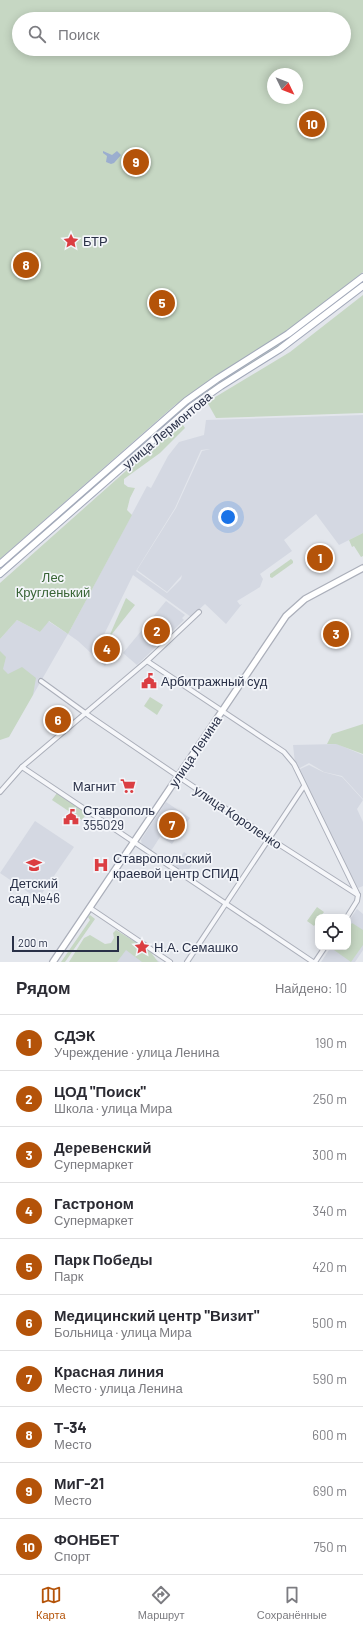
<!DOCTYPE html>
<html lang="ru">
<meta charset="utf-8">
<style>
body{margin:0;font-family:Barlow,sans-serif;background:#f7f7f7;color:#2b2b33}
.controls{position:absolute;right:12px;bottom:12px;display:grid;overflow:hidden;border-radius:8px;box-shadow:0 2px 10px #0003}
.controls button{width:36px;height:36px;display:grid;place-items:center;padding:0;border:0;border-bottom:1px solid #e1e1e2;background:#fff;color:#2b2b33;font:20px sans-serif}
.compass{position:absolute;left:267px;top:68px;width:36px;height:36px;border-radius:50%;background:#fff;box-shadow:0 2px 10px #0003;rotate:133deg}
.scale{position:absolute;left:12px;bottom:10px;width:107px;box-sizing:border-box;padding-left:4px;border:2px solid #293047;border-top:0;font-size:11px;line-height:14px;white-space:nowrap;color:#293047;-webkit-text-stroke:3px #f3f5f9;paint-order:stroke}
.you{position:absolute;left:228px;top:517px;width:14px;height:14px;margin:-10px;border:3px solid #fff;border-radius:50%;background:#1a73e8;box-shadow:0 0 0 6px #1a73e833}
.badge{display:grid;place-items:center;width:26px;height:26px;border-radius:50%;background:#b45309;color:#fff;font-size:13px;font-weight:700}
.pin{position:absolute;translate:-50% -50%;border:2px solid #fff;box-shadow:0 1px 4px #0006}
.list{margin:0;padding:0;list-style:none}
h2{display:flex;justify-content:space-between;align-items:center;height:52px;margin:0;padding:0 16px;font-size:17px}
h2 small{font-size:13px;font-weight:400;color:#7c7c81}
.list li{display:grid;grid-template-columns:26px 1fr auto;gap:12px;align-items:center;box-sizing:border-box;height:56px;padding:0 16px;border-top:1px solid #e1e1e2}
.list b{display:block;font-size:15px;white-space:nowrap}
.list p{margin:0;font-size:13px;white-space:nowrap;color:#7c7c81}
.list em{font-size:13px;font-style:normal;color:#7c7c81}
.icon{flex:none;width:22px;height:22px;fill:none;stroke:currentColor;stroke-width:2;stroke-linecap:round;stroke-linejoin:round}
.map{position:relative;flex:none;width:363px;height:962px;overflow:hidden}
.search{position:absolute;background:#fff;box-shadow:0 2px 10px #0003;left:12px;right:12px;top:12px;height:44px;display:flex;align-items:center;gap:10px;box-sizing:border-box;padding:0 14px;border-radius:22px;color:#7c7c81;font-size:15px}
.sheet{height:612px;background:#fff}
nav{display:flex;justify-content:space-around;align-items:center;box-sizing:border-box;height:56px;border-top:1px solid #e1e1e2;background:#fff;font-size:11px;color:#7c7c81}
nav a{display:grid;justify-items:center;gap:2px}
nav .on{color:#b45309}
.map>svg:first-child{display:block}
.built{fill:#d4d8e2;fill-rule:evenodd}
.green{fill:#c6d7c3;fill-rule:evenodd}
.water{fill:#9baecf}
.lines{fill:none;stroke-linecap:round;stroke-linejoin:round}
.street-casing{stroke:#abafba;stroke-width:6}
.secondary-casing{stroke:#abafba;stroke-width:8}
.primary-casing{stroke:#a1a8b9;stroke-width:8}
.street{stroke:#f6f7fa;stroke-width:4}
.secondary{stroke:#fff;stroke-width:5.5}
.primary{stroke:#fff;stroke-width:6}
.labels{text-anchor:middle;stroke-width:3.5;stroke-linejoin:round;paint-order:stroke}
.poi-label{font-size:13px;fill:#293047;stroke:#f3f5f9;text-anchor:start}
.street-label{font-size:13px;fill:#293047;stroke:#f3f5f9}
.park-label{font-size:13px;fill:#386435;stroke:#f3f5f9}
</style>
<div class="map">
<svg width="363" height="962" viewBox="0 0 363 962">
<rect width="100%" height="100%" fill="#e3e6ec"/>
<g class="built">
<path d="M363,415V533L339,545L316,514L284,540L292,551L260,574L263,579L260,587L237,601L240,605L242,604L226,624L205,604L191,617L133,575L97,649L107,663L105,666L78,641L68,634L33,695L7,686L0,678V639L17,620L40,632L48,621L68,634L147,486L151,488L168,456L179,442L204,435L206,420ZM210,449L202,451L176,508L137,570L167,592L182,575L181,579L167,593L136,571L175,508L201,450Z"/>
<path d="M166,601L185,615L182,618L184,620L137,665L123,653Z"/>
<path d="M337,744L363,755V799L342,776L324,772L309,763L298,769L295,763L293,745Z"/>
<path d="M309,765L323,772L342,777L363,800L357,809L363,822V886L358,888L298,770Z"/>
<path d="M166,802L190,818L172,844L160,837L151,851L142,845L141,840Z"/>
<path d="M35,821L74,847L38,899L0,873Z"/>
<path d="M184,852L195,860L186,874L175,866Z"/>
<path d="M357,909L363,914V950L355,962H321L331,947H348V922Z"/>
<path d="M130,942L160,962H116Z"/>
</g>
<g class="green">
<path d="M0,0H363V272L286,333L204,384L175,405L0,559ZM19,19H344V49H19ZM273,74H297V98H273Z"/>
<path d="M363,279V282L294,336H292V334Z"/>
<path d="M363,295V413L216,418L207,402L290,352Z"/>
<path d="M288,337L289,339L278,347L192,402V400L202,393Z"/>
<path d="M187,404L188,406L46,531L44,530Z"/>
<path d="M181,422L185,428L160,453L124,479V484L128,487L135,488L130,498L127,510L132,515L68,634L49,621L40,632L17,620L0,639V583Z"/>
<path d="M363,533V556L361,557L354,546L352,547L349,540Z"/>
<path d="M291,559L293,561V563L272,578L270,577V574Z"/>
<path d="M126,598L135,605L108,639Z"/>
<path d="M0,651L6,657L3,669L8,674L22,667L36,678L33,695L9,737L0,740Z"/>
<path d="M150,697L163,705L157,715L144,706Z"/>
<path d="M363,724V754L336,744H327L332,734Z"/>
<path d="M57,793L87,813L82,820L52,800Z"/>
<path d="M317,907L324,912L320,917H318V920L314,926L307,921Z"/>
<path d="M90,915L95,919L65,962H61L90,920L88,917Z"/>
<path d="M352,923L363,930V945L351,962L334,950L336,947H348V930Z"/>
<path d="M116,930L150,951L158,962H142L126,950L117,962H69L84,938L90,935L105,944L111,943L114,938L113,933Z"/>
</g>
<path class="water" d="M103,151L112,155L117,151L121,155L114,163L111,164L106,162L107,156L103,153Z"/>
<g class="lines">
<defs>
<g id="street">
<path d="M147,661L278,748L284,752L294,764L357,893"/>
<path d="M41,681L88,715L185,781L269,838L358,895"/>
<path d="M22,767L313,962"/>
<path d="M0,792L22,767L147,661L199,612"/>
<path d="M90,908L170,962"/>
<path d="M347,917L357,901L358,895"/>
<path d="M187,962L304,786"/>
<path d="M315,962L325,947"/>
</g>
<path id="secondary" d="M53,962L286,616L305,599L363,568"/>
<g id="primary">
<path d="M0,564L186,401L217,379L288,334L363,277"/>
<path d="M0,574L191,407L221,386L280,349L363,286"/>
</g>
</defs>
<use href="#street" class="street-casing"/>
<use href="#secondary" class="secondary-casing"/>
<use href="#primary" class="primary-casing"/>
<use href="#street" class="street"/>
<use href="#secondary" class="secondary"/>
<use href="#primary" class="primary"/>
</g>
<defs>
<symbol id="sight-bare" viewBox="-9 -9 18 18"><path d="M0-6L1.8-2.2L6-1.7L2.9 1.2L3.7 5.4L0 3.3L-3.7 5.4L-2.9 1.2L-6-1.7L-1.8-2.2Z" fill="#db3e42" stroke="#f3f5f9" stroke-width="2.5" paint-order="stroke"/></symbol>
<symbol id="civic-bare" viewBox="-9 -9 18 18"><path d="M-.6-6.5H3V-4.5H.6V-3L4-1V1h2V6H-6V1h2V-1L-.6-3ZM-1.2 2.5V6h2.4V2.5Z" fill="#db3e42" stroke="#f3f5f9" stroke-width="2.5" paint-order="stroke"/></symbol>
<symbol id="supermarket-bare" viewBox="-9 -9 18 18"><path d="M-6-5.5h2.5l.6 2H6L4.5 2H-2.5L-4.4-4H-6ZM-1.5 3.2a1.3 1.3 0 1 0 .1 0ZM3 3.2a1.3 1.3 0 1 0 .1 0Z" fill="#db3e42" stroke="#f3f5f9" stroke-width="2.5" paint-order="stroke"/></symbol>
<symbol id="school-bare" viewBox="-9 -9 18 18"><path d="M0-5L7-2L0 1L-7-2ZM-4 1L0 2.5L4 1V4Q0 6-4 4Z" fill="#db3e42" stroke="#f3f5f9" stroke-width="2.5" paint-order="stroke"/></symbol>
<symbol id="hospital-bare" viewBox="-9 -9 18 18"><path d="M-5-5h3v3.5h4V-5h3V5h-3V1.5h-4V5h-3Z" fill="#db3e42" stroke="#f3f5f9" stroke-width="2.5" paint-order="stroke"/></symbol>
</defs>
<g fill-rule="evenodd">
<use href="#sight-bare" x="60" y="230" width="22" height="22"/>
<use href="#civic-bare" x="138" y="670" width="22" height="22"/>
<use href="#supermarket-bare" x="117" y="775" width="22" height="22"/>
<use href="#civic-bare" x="60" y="806" width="22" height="22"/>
<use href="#school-bare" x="23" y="854" width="22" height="22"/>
<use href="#hospital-bare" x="90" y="854" width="22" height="22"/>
<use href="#sight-bare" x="131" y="936" width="22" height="22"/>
</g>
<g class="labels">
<g class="poi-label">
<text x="83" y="246">БТР</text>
<text x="161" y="686">Арбитражный суд</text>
<text x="116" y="791" text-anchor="end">Магнит</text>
<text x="83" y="815">Ставрополь<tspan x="83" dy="15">355029</tspan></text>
<text x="113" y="863">Ставропольский<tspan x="113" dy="15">краевой центр СПИД</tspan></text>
<text x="34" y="888" text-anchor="middle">Детский<tspan x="34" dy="15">сад №46</tspan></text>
<text x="154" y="952">Н.А. Семашко</text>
</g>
<g class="street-label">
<text transform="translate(167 430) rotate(-40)" y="5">улица Лермонтова</text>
<text transform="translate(195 751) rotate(-56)" y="5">улица Ленина</text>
<text transform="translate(238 817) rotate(34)" y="5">улица Короленко</text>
</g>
<g class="park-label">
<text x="53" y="582">Лес<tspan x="53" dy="15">Кругленький</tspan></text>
</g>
</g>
</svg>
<div class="controls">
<button><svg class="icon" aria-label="locate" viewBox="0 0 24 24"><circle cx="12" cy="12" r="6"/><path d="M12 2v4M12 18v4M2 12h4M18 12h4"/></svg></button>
</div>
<svg class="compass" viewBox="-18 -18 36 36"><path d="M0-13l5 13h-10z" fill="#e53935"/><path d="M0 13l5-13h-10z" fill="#7c7c81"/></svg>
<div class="scale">200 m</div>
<div class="you"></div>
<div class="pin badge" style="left:320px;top:558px">1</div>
<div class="pin badge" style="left:157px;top:631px">2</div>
<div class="pin badge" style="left:336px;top:634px">3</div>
<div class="pin badge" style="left:107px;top:649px">4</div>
<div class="pin badge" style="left:162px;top:303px">5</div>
<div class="pin badge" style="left:58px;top:720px">6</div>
<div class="pin badge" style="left:172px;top:825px">7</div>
<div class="pin badge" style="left:26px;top:265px">8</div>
<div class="pin badge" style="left:136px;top:162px">9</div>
<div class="pin badge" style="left:312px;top:124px">10</div>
<div class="search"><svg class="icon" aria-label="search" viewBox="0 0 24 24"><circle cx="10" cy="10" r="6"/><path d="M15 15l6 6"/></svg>Поиск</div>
</div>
<section class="sheet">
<h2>Рядом<small>Найдено: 10</small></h2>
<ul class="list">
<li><span class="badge">1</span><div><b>СДЭК</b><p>Учреждение · улица Ленина</p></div><em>190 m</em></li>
<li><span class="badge">2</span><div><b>ЦОД &quot;Поиск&quot;</b><p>Школа · улица Мира</p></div><em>250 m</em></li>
<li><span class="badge">3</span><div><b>Деревенский</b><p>Супермаркет</p></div><em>300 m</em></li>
<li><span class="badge">4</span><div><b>Гастроном</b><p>Супермаркет</p></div><em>340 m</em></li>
<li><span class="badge">5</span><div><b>Парк Победы</b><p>Парк</p></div><em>420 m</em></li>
<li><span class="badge">6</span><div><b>Медицинский центр &quot;Визит&quot;</b><p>Больница · улица Мира</p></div><em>500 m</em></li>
<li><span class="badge">7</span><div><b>Красная линия</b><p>Место · улица Ленина</p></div><em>590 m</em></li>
<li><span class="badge">8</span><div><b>Т-34</b><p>Место</p></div><em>600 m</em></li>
<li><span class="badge">9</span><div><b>МиГ-21</b><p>Место</p></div><em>690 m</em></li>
<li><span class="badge">10</span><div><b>ФОНБЕТ</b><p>Спорт</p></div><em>750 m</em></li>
</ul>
</section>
<nav>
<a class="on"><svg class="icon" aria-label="map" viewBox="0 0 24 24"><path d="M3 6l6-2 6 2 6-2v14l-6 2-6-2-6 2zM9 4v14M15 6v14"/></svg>Карта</a>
<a><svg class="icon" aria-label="directions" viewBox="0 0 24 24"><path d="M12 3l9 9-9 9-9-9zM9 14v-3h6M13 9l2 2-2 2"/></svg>Маршрут</a>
<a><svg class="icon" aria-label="saved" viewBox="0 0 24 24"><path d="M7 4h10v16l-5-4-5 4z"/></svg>Сохранённые</a>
</nav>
